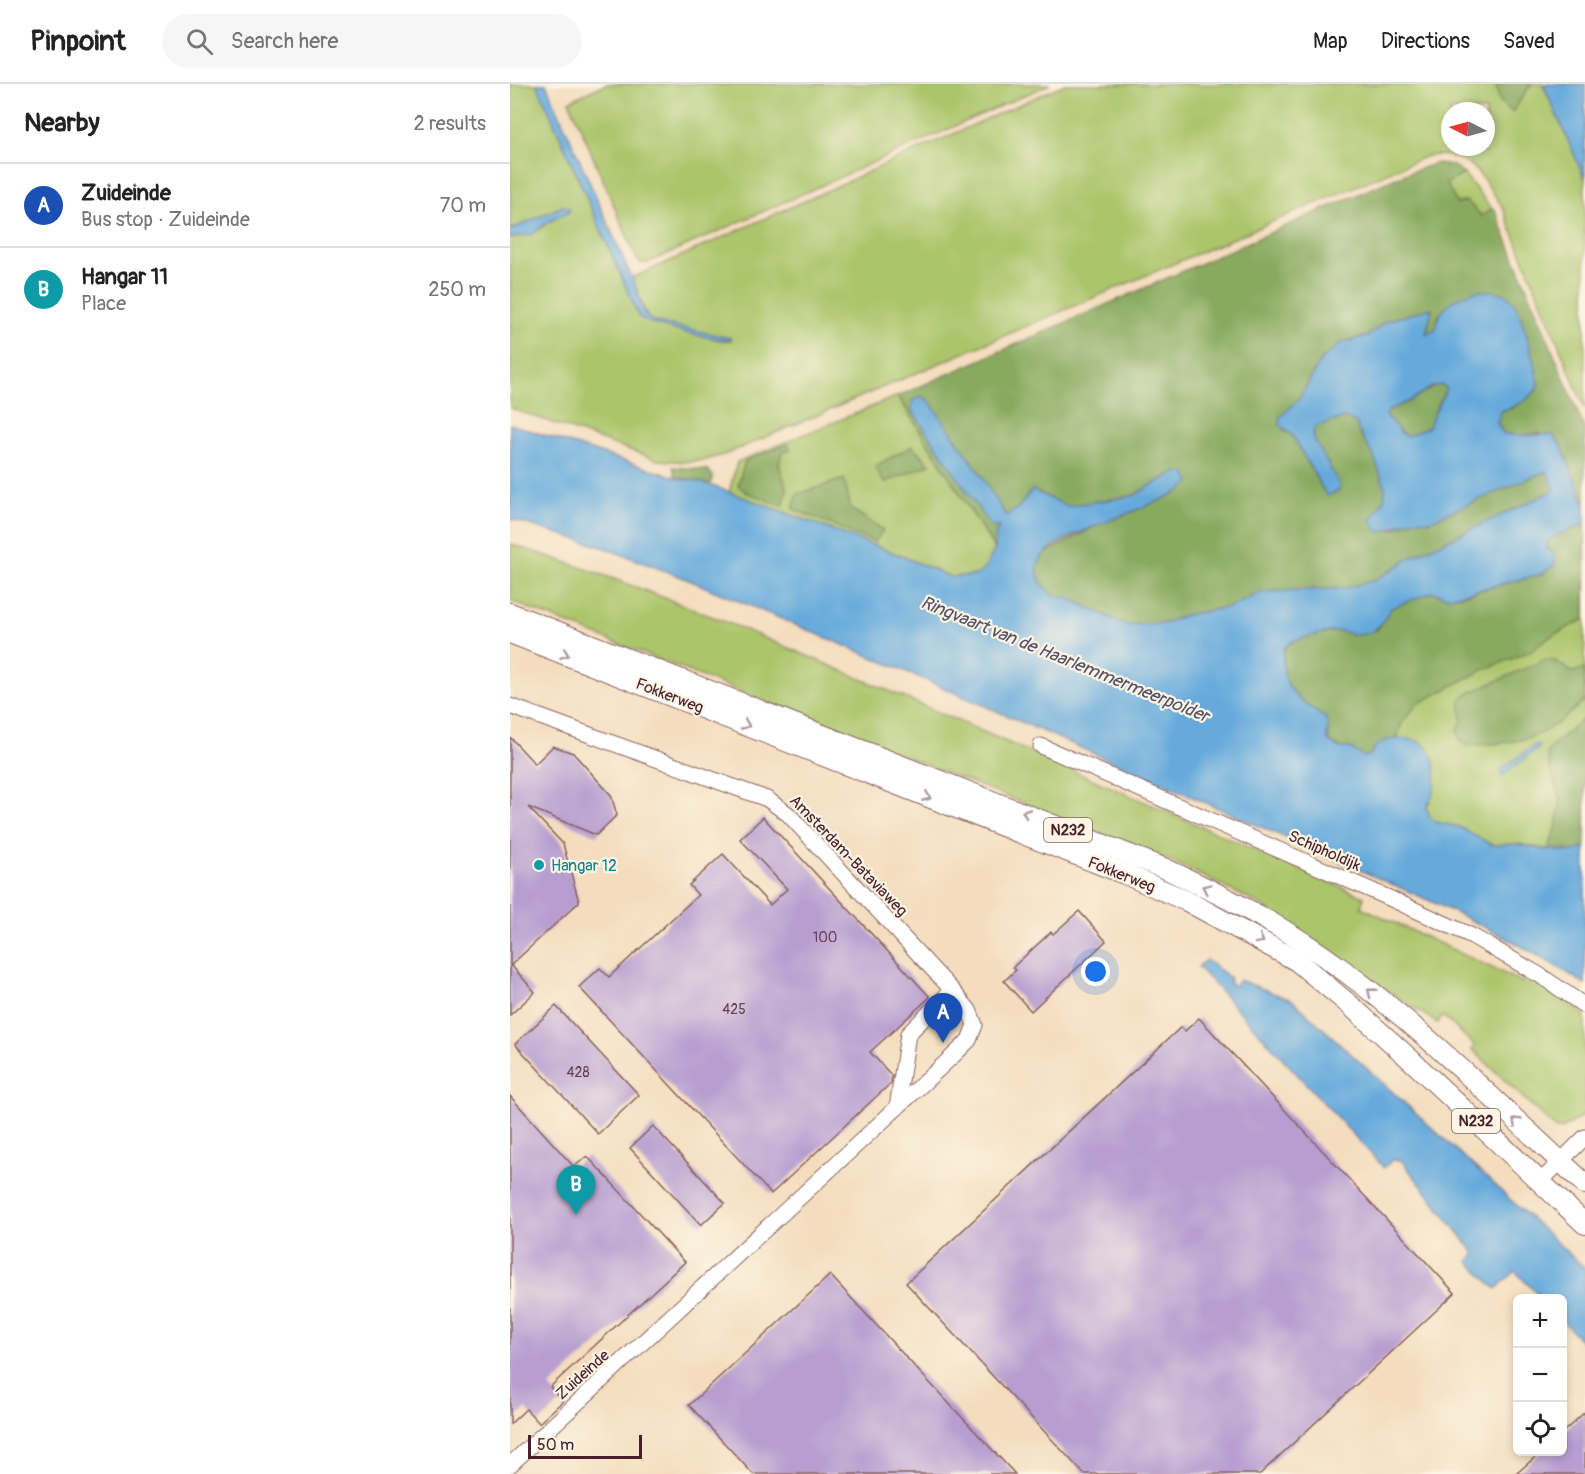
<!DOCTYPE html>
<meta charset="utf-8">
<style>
body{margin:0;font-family:Pangolin,sans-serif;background:#f6f6f6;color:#222}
.controls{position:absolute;right:18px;bottom:18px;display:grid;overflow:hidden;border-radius:9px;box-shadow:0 3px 9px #0003}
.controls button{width:54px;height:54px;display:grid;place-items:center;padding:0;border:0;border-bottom:2px solid #e0e0e0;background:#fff;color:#222;font:30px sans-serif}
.compass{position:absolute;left:931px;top:18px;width:54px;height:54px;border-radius:50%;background:#fff;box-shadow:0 3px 9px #0003;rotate:276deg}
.scale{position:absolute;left:18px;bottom:15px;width:114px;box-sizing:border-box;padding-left:6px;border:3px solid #4a1f2b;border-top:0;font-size:16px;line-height:21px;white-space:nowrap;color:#4a1f2b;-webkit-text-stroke:4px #fcf5e5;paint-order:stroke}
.you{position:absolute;left:586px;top:888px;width:21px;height:21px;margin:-15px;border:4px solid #fff;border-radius:50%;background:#1a73e8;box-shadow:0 0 0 9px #1a73e833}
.badge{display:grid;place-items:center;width:39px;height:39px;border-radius:50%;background:#db2777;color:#fff;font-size:20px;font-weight:700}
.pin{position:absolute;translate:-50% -50px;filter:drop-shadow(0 2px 3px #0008)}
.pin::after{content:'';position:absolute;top:32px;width:21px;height:18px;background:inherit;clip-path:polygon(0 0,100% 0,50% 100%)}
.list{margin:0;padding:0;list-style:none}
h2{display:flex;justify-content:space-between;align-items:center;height:78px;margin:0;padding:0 24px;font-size:26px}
h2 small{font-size:20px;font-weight:400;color:#767676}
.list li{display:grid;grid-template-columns:39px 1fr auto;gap:18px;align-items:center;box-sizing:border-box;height:84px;padding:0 24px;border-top:2px solid #e0e0e0}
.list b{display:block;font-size:22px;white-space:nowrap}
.list p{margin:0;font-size:20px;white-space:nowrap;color:#767676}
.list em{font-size:20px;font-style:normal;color:#767676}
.icon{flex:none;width:33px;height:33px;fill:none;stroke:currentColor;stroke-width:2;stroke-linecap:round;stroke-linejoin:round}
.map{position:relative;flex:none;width:1075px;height:1390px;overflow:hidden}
header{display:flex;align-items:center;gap:36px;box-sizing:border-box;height:84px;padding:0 30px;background:#fff;border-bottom:2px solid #e0e0e0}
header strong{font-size:28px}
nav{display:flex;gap:33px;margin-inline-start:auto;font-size:21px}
.search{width:420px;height:54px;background:#f6f6f6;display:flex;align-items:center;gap:15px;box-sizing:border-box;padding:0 21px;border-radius:33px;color:#767676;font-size:22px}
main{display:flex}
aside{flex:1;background:#fff}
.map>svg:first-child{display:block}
.green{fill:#abc56b;stroke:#7a724b;stroke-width:1.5;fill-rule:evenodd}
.forest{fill:#88aa5f;stroke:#696445;stroke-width:1.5}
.water{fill:#66aadc;stroke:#586484;stroke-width:1.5;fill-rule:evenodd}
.building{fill:#b79dd0}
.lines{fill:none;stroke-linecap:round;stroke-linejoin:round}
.minor-casing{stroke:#86625e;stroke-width:17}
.major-casing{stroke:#86625e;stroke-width:22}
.minor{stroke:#fff;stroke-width:15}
.major{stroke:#fff;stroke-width:20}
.oneway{stroke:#ae9aa0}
.culture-dot{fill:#0f9aa8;stroke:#fcf5e5;stroke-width:2}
.labels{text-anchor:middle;stroke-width:4.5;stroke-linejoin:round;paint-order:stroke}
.number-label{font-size:14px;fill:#653e54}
.shield{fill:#fcf5e5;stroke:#7f5f63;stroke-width:1.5}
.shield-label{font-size:15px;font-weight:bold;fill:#4a1f2b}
.street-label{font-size:16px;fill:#4a1f2b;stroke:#fcf5e5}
.culture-label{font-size:16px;fill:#0d838f;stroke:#fcf5e5;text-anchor:start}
.water-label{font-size:18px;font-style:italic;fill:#545069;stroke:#fcf5e5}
</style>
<header>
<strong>Pinpoint</strong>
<div class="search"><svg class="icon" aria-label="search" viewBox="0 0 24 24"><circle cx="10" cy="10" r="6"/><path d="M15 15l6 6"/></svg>Search here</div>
<nav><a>Map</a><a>Directions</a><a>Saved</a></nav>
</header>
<main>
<aside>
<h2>Nearby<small>2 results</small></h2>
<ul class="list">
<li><span class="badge" style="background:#1a4fb4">A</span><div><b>Zuideinde</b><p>Bus stop · Zuideinde</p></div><em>70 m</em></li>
<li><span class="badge" style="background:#0f9aa8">B</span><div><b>Hangar 11</b><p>Place</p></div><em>250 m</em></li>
</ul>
</aside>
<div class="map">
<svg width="1075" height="1390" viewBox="0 0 1075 1390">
<rect width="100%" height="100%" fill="#fcf5e5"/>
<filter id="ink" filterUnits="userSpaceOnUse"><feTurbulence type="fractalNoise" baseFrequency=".0167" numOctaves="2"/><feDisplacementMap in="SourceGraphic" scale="12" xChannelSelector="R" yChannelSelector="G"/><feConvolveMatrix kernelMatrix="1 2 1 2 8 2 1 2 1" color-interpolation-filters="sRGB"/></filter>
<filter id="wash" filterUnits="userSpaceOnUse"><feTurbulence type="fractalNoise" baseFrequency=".008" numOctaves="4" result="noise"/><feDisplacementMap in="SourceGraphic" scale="24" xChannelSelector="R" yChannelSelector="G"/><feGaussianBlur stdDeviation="1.35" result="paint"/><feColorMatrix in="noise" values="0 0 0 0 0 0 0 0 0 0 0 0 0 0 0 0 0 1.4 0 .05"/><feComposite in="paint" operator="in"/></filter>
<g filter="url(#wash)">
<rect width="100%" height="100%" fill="#f4ddbe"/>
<g class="green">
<path d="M0,0H27L129,233L142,239L210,256H221V254L145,238L138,234L122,194L555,0H986L989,16L1020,2L1018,0H1033L1075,95V325L992,122C970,90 960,67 917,72L216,370L196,376L176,378L148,376L0,324V154L23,150L38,138L59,128L53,122L0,146ZM940,27H976V63H940Z"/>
<path d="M96,0H540L137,179H131L127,175L59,17Z"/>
<path d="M954,90L982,125L972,132L956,117L947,120L936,99Z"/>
<path d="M388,312L485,465L475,484L467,491L441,493L377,466L219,408L227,378Z"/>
<path d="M1075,439V752L1043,751L1039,764L1035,765L1008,760L982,761L949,743L926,738L920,733L916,723L920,718L831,547Z"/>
<path d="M0,460C148,506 290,568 432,630C573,691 714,752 854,813L851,823L1012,898L1017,891L1075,931V1030L1052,1045H1046L962,965L964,961L933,932L927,939L747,819L668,780L0,517Z"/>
</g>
<g class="forest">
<path d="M986,0H1018L1020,2L1002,28L989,16Z"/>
<path d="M927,79L942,81L954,90L936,99L947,120L956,117L972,132L982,125L985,126L1075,346V421L1051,361L1029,349L1004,352L993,349L987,339L991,327L1003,324L1027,306L935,225L928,232L926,245L916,250L922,224L876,237L858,252L831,259L803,288L797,304L789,315L770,333L774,346L782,351L814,407L829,400L804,355L803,349L806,342L834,334L847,339L848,346C858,363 881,395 874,416C872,423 865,430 861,436L883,446L907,434L919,437L1036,387L1045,404L1043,407L903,472L866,496L837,504L752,508L720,523L675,531L656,539L616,541L563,516L540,509L529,496L527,482L534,470L585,442L660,391L623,412L557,422L522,406L509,423L496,432L486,448L485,465L388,312L890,92Z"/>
<path d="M931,301L936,303C932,318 922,327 920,343L897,352L891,349L875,330L879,326L898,318L922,302Z"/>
<path d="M278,360L281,366L272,368L269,380L277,406L273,422L236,408L228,401L235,377Z"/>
<path d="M402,362L420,380L374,399L365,382Z"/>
<path d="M163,383L198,386L203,392L200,401L183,396L166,393Z"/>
<path d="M334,395L341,425L373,446L365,458L283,425L287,410Z"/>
<path d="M1072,441L1075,443V535L1036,555L1021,567L971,587L907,620L892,639L887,654C876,656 864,661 859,672H853L840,664L833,665L819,657L816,635C796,621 772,606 773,579C773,573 773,566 777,562C783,555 820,546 830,547C835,547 839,550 844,550C851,550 859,547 867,546L881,524L922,508L939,513L952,511L1032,490L1045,470L1037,466L1036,460L1040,454Z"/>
<path d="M1034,576L1045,577L1062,588L1075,585V617C1064,624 1056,634 1045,641C1019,660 988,659 957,662L951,657L947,647L952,636L950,617L955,611Z"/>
<path d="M1075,633V763L1065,768L1039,764L1047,741L1051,715L1041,688L1037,669L1044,660Z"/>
</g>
<g class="water">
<path d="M27,0H36L122,194L135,231L145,238L221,254V256C204,256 142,243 129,233Z"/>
<path d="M1033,0H1075V95Z"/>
<path d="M53,122L60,124L59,128L38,138L23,150L0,154V146Z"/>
<path d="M965,207C976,207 991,205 1000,214C1014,228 1023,279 1029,299C1025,314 1005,323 991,327L987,339L993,349C1010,354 1026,349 1043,351L1051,361L1075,421V440L1041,454L1036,460L1037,465L1045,470V480L1032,490L1008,496L939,513L922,508L881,524C872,540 863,554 842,550C836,549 833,547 828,547C812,548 795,554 781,558L774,564C768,604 787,614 816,635L818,640L817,654C823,663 830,665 840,664L853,672H859C867,656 881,653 898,655C903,656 908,656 912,659C930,673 929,706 916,723L920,733L926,738L949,743L982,761L1008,760L1030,765L1064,768L1075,763V900C1024,867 971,840 916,815L388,584L174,494L92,463L0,435V340L174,396H183L200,401L377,466L441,493L467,491L475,484L485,465L486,448L489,443H481L401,325L403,316L411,312L420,318L470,389L496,432L509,423L522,406L557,422L623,412L660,391L670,388L676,389L680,397C672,417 558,444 534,470C531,473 529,479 527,483L529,496L540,509L563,516L616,541L656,539L675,531L720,523L752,508L837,504L866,496L903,472L1043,407L1045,405L1036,387L919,437C900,432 889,444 870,448L865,444L861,436L874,416L875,403L864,373L848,346L847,339L834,334L806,342L803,349L804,355L829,400V407L817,412L782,351L770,341V333L789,315L811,276L831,259L858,252L876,237L922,224L916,250L926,245C929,222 944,214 965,207ZM931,301L936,303C932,319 923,327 919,343L897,352L891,349L876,331L879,326L898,318L922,303Z"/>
<path d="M1027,660L1030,663L992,692L991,685Z"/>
<path d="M696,876L720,894L719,898L725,902L729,896L782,916L1075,1184V1261L1053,1237L1052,1214H1031L1005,1187L986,1205L958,1177L964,1172V1168L891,1076H882L874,1084L688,883Z"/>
</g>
<g id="blocks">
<g class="building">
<path d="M0,653L25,680L43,662L63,669L101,711L107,731L86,751L18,723L53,760L69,818L1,881L25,908L0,931Z"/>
<path d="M253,733L420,913L360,968L382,992L381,999L261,1110L69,903L90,884L99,893L188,811L179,801L213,770L260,821L277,805L230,755Z"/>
<path d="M569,827L596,857L521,927L494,897L506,886L503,883L541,848L543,850Z"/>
<path d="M46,922L129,1011L88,1050L5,960Z"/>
<path d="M689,934L945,1209L750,1390H574L396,1199L671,943L675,947Z"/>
<path d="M0,1012L64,1083L77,1072L175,1178L40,1303L53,1317L29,1339L16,1325L0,1340Z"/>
<path d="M143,1042L215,1119L191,1141L120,1064Z"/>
<path d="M320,1191L405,1283L505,1390H243L179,1321Z"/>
<path d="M1075,1328V1390H1006L1031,1368H1053V1348Z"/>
</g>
</g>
</g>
<g filter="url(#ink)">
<use href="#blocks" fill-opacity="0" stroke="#86625e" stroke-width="1.5"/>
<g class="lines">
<defs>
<g id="minor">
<path d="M0,622L257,715L278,730L442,906L459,926L465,941L459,956L445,970L0,1381"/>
<path d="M531,662L879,814L962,852L1031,892L1075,922"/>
<path d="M387,1024L398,950L442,906"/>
<path d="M1030,1098L1075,1053"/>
</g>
<g id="major">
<path d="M0,529L656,785C711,810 765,838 815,873C909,939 990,1023 1075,1100"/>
<path d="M0,549L615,790L677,817L787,877L841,922L901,976L1075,1140"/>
</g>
</defs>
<use href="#minor" class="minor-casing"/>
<use href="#major" class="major-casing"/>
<use href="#minor" class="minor"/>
<use href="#major" class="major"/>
</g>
<defs><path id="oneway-chevron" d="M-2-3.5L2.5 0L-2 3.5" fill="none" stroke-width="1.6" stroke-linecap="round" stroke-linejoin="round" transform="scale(1.5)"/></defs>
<g class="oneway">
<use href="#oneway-chevron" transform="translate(55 570) rotate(21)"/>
<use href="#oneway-chevron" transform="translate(236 641) rotate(22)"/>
<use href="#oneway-chevron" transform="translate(417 713) rotate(22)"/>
<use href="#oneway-chevron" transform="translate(516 729) rotate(-158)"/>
<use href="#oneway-chevron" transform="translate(696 804) rotate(-155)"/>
<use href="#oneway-chevron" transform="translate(750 856) rotate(29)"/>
<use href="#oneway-chevron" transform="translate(861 908) rotate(-142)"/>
<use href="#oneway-chevron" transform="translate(1006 1037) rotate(-137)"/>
</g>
</g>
<circle class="culture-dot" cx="29" cy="781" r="6"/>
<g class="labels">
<g class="number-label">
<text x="315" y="858">100</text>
<text x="224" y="930">425</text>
<text x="68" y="993">428</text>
</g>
<g class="shield">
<rect x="534" y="734" width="48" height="24" rx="4.5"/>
<rect x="942" y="1025" width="48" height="24" rx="4.5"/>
</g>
<g class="shield-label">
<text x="558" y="751">N232</text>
<text x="966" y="1042">N232</text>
</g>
<g class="street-label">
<text transform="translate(160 611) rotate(21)" y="6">Fokkerweg</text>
<text transform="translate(815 766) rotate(24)" y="6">Schipholdijk</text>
<text transform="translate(339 771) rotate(46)" y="6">Amsterdam-Bataviaweg</text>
<text transform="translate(612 790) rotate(22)" y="6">Fokkerweg</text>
<text transform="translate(72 1290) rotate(-42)" y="6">Zuideinde</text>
</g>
<g class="culture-label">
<text x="41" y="787">Hangar 12</text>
</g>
<g class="water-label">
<text transform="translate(555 575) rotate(22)" y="6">Ringvaart van de Haarlemmermeerpolder</text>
</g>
</g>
</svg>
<div class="controls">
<button>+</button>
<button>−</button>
<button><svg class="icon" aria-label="locate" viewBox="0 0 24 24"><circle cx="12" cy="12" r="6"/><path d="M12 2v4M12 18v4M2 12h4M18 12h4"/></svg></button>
</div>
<svg class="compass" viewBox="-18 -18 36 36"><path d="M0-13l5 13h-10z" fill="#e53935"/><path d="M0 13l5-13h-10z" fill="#767676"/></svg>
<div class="scale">50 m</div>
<div class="you"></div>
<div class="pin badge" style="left:433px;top:959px;background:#1a4fb4">A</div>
<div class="pin badge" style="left:66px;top:1131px;background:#0f9aa8">B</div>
</div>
</main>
